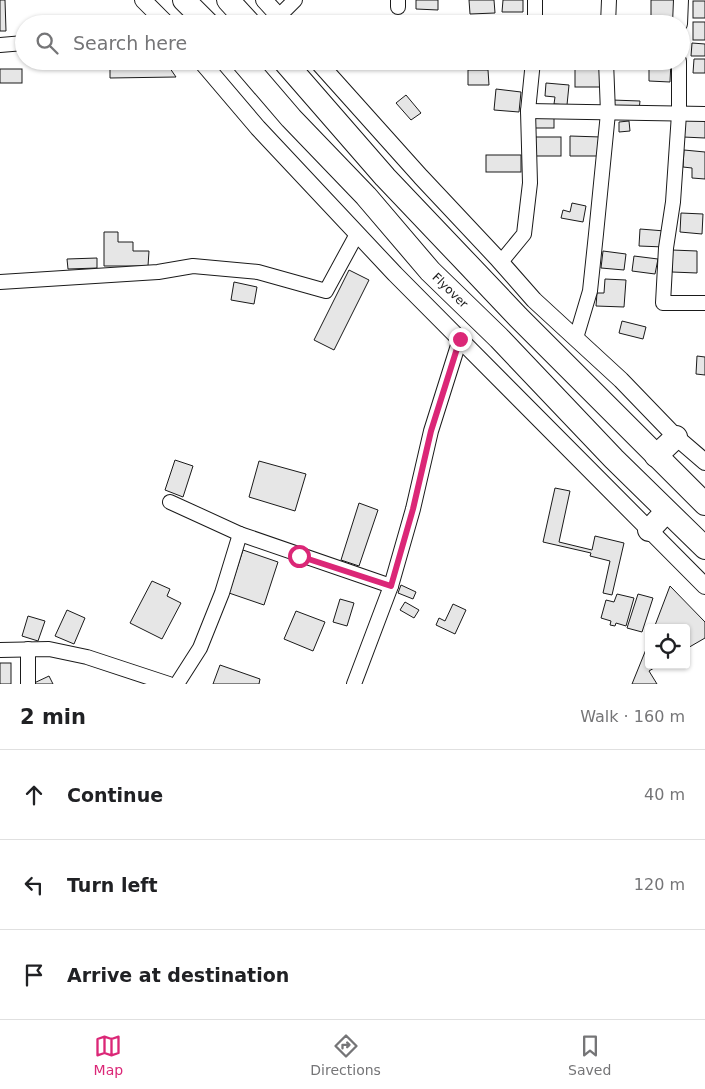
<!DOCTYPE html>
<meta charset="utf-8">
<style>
body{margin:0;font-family:"DejaVu Sans",sans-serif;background:#f6f6f6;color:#202124}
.controls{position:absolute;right:15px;bottom:15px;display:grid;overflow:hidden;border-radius:5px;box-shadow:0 1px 4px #0004}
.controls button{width:45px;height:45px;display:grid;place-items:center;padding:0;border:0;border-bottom:1px solid #e0e0e0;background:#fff;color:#202124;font:25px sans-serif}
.stop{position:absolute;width:15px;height:15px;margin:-11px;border:4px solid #db2777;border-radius:50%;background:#fff}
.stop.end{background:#db2777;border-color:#fff;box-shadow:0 1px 5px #0008}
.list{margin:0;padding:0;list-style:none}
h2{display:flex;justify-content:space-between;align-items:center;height:65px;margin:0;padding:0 20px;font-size:21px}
h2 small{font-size:16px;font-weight:400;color:#757577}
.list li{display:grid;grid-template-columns:32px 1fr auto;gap:15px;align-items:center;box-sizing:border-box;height:90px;padding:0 20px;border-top:1px solid #e0e0e0}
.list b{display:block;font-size:19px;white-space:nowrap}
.list em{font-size:16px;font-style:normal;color:#757577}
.icon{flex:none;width:28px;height:28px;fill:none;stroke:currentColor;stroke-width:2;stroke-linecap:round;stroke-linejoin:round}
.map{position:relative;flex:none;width:705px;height:684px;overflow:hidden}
.search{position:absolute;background:#fff;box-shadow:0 1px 4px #0004;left:15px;right:15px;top:15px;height:55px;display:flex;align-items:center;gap:12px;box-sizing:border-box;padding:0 18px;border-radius:28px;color:#757577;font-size:19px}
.sheet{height:335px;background:#fff}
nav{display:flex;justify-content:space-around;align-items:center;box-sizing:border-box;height:70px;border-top:1px solid #e0e0e0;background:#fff;font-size:14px;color:#757577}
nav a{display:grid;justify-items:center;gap:2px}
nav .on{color:#db2777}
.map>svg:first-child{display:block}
.building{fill:#e6e6e6;stroke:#1a1a1a}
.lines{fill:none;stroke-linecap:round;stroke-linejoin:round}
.minor-casing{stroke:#1a1a1a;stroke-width:16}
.tertiary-casing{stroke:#1a1a1a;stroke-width:18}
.trunk-casing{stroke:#1a1a1a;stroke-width:24}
.minor{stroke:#fff;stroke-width:14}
.tertiary{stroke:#fff;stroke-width:16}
.trunk{stroke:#fff;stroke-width:22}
.route{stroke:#db2777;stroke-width:6}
.labels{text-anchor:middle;stroke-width:4;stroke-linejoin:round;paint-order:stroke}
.street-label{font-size:12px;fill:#1a1a1a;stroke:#fff}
</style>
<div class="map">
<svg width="705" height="684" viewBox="0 0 705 684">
<rect width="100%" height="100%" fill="#fff"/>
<g class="building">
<path d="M0,0H5L6,31H0Z"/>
<path d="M416,0H438V10L416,9Z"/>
<path d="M469,0H494L495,13L470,14Z"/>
<path d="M503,0H523V12H502Z"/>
<rect x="651" y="0" width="24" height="18"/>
<rect x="693" y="1" width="12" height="17"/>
<rect x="693" y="22" width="12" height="18"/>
<path d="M692,43L705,44V56H691Z"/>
<path d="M694,59H705V73H693Z"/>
<path d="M110,61H165L176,77L110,78Z"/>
<rect x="544" y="61" width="19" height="4"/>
<path d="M573,61H602V66L573,67Z"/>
<path d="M649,61H671L670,82L649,81Z"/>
<rect x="0" y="69" width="22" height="14"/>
<rect x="575" y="69" width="27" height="18"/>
<path d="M468,70H488L489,85H468Z"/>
<path d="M546,83L569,85L567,105L554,104L555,97L545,96Z"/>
<path d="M496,89L521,92L519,112L494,110Z"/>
<path d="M406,95L421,113L411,120L396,103Z"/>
<path d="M612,100L640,101L639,110L612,109Z"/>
<path d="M684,116H705V138L683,137Z"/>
<rect x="534" y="118" width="20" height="10"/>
<path d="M629,121L630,131L619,132V122Z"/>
<path d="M570,136L601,137L600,156H570Z"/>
<rect x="535" y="137" width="26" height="19"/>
<path d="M684,150L705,152V179L692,178V168L683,167Z"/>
<rect x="486" y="155" width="35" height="17"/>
<path d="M572,203L586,206L583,222L561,218L563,210L570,212Z"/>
<path d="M681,213L703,214L702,234L680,232Z"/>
<path d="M640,229L665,231L664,247L639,246Z"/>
<path d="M104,232H118V242H133V251H149L148,266H104Z"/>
<path d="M672,250L697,251V273L672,272Z"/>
<path d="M603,251L626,254L624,270L601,268Z"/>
<path d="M634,256L658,259L655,274L632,271Z"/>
<path d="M97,258V268L68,269L67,259Z"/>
<path d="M349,270L369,280L334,350L314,340Z"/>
<path d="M605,279L626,280L624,307L596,306L597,293H604Z"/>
<path d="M234,282L257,287L254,304L231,300Z"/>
<path d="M622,321L646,327L643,339L619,333Z"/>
<path d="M697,356L705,357V375L696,374Z"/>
<path d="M175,460L193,466L183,497L165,490Z"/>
<path d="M259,461L306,474L295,511L249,497Z"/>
<path d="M555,488L570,491L559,542L592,550L595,536L624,543L612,595L603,593L610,561L590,556L591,553L543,542Z"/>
<path d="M359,503L378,510L359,566L341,560Z"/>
<path d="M243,550L278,562L264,605L229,593Z"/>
<path d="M152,581L170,589L167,596L181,603L162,639L130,623Z"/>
<path d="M401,585L416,592L413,599L398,593Z"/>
<path d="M670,586L705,622V638L686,649V628H654Z"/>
<path d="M617,594L634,598L626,626L616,623L615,626L610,625L611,621L601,618L606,600L614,602Z"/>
<path d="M638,594L653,598L642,632L627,628Z"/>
<path d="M340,599L354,603L347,626L333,622Z"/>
<path d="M405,602L419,610L414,618L400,610Z"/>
<path d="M453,604L466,610L455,634L436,625L439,618L445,621Z"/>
<path d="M67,610L85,618L74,644L55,636Z"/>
<path d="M296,611L325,622L313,651L284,639Z"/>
<path d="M28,616L45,621L38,641L22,636Z"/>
<path d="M649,642V665H659L649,671L657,684H632Z"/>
<rect x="0" y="663" width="11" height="21"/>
<path d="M220,665L260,679L259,684H213Z"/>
<path d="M49,676L53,684H32Z"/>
</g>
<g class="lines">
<defs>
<g id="minor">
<path d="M535,0V24"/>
<path d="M398,7V0"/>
<path d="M279,16L295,0"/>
<path d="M608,24L609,0"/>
<path d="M680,24L681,0"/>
<path d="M0,45L24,43"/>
<path d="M679,61V114L673,202L666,248L663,303H705"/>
<path d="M528,111L705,114"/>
<path d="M501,262L524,234L530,183L528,111L533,61"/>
<path d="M0,282L158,272L193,266L258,272L326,291L357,234"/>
<path d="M576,338L590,291L596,234L608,113L606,61"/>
<path d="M170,502L240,534L391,586"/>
<path d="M28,649V684"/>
<path d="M0,650L49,649L87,657L169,684"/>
<path d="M177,684L200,648L222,593L240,534"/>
<path d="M354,684L391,586L413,509L431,431L460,339"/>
</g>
<g id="tertiary">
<path d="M143,0L167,24"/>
<path d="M264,0L286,24"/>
<path d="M201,61L258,128L395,274L705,586"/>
<path d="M317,61L421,177L497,258L534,300L621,380L676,437L705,462"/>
</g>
<g id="trunk">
<path d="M184,0L208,24"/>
<path d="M228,0L250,24"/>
<path id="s1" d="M242,61L291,118L366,196L430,271L499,338L614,459L705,548"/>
<path d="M284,61L385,177L463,259L518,317L705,504"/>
<path d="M656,456L676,437"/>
<path d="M649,530L666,512"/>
</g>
</defs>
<use href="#minor" class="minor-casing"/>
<use href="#tertiary" class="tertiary-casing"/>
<use href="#trunk" class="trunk-casing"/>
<use href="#minor" class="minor"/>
<use href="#tertiary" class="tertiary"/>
<use href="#trunk" class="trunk"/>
</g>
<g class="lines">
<path class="route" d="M299,556L391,586L413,509L431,431L460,339"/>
</g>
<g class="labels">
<g class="street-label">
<text dy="4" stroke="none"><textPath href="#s1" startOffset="310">Flyover</textPath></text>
</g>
</g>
</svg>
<div class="controls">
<button><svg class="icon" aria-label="locate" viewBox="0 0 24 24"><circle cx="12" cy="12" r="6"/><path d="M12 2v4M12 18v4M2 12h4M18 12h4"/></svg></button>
</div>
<div class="stop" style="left:299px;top:556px"></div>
<div class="stop end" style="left:460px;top:339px"></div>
<div class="search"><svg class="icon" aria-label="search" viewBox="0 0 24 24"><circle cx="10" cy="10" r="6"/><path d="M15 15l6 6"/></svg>Search here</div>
</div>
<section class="sheet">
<h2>2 min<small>Walk · 160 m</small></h2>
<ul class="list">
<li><svg class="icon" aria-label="ahead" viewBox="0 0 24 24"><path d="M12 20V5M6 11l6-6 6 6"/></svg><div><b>Continue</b></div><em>40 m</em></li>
<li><svg class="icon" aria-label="left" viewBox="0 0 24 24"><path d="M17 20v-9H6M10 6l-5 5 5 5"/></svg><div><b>Turn left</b></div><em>120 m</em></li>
<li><svg class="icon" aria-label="arrive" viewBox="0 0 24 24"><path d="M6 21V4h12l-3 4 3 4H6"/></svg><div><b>Arrive at destination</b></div></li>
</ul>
</section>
<nav>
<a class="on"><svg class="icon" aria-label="map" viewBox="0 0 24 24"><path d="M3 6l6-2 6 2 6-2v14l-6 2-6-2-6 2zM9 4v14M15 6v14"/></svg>Map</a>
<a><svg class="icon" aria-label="directions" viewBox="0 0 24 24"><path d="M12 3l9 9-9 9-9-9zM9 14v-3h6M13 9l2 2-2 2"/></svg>Directions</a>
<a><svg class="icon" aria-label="saved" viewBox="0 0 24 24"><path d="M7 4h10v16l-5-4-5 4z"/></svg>Saved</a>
</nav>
